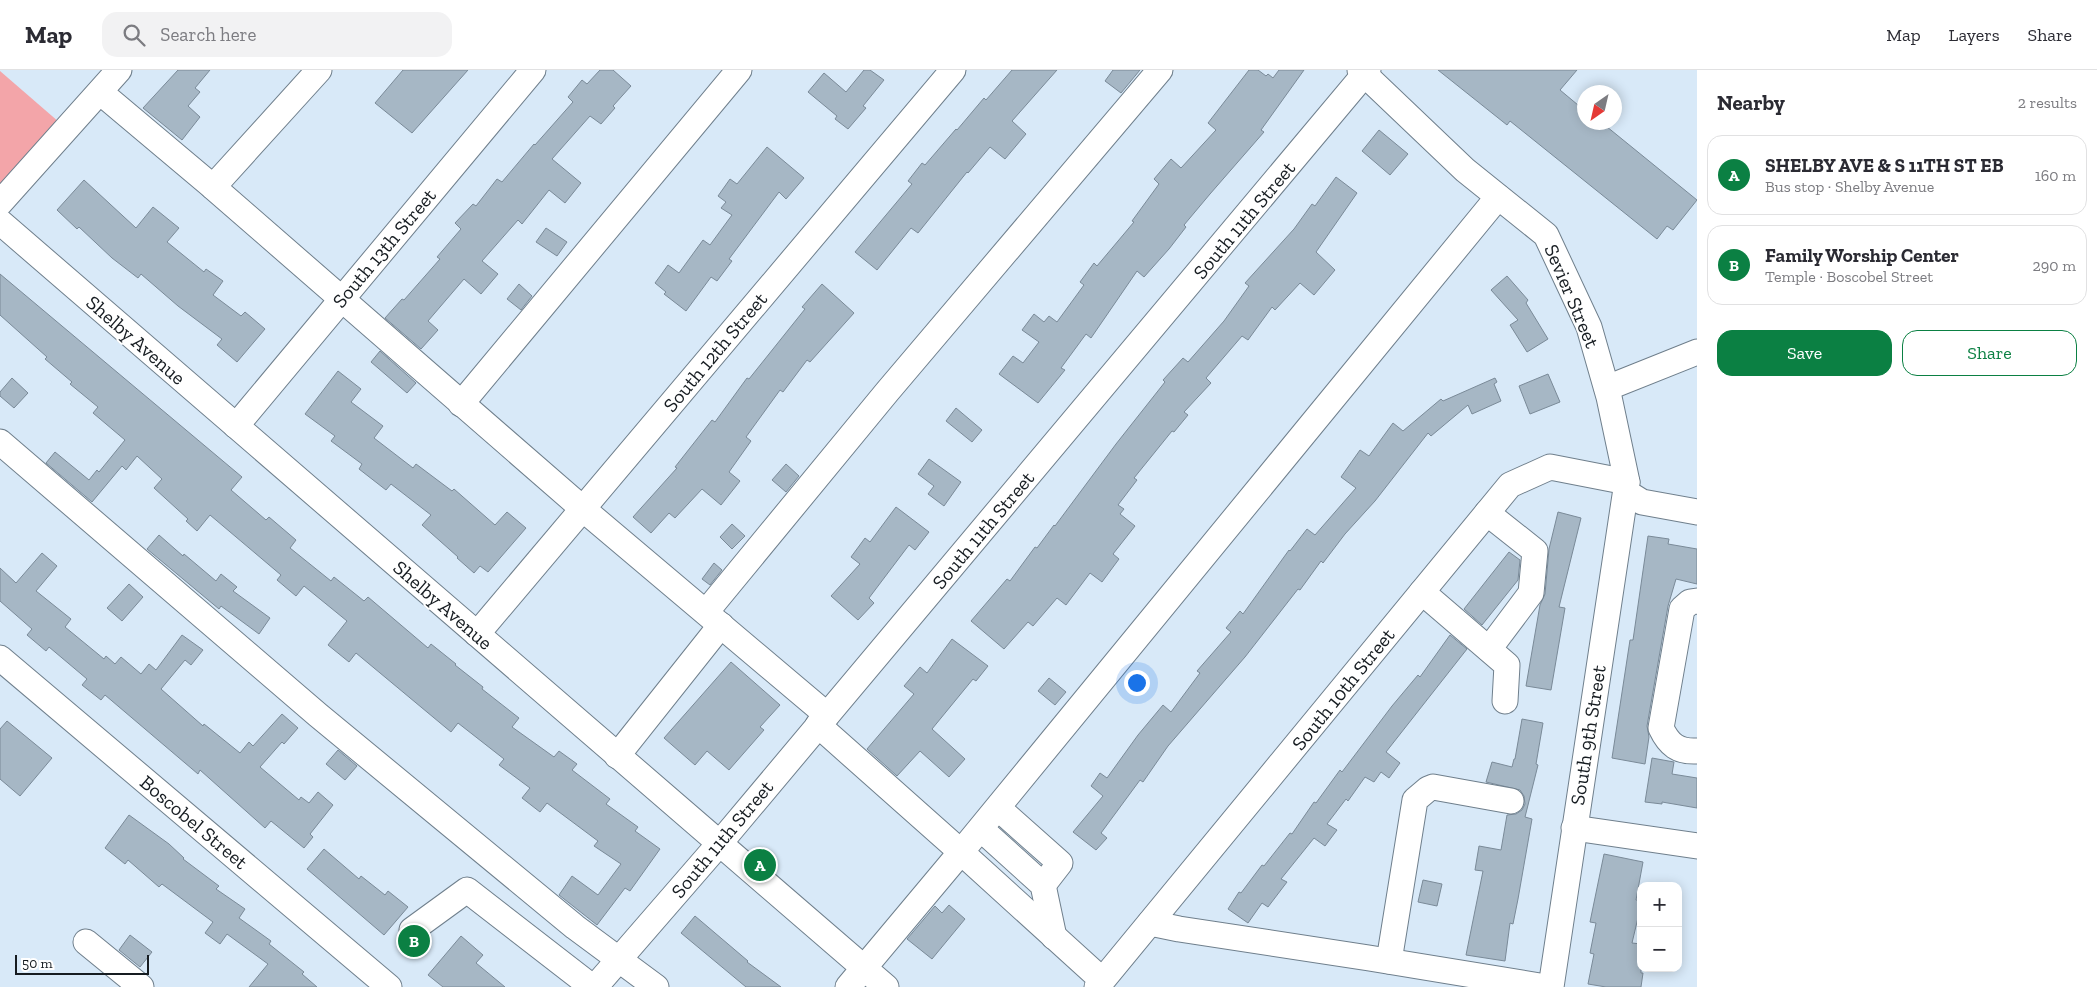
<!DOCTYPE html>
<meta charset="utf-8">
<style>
body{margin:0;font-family:"Zilla Slab",serif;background:#f2f2f3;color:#2b2b33}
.controls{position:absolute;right:15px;bottom:15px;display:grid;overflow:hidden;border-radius:10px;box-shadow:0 2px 12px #0003}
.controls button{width:45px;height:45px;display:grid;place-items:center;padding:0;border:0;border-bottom:1px solid #e1e1e2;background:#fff;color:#2b2b33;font:25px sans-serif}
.compass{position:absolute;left:1577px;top:15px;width:45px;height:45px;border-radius:50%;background:#fff;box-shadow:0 2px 12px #0003;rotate:214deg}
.scale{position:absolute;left:15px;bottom:12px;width:134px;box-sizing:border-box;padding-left:5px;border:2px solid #161c21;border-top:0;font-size:14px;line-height:18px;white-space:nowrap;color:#161c21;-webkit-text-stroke:4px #fff;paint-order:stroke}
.you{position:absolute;left:1136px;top:612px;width:18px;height:18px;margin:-12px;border:4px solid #fff;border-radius:50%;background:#1a73e8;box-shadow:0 0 0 8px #1a73e833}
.badge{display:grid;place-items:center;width:32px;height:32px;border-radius:50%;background:#0b8043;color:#fff;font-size:16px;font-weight:700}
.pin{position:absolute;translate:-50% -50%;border:2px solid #fff;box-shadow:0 1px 5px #0006}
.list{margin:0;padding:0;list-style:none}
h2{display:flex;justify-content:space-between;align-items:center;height:65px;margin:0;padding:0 20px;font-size:21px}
h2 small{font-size:16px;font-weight:400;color:#7c7c81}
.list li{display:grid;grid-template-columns:32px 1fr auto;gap:15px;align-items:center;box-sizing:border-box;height:80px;margin:0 10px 10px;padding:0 10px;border:1px solid #e1e1e2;border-radius:15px}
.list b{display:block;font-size:19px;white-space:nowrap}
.list p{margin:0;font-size:16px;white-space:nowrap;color:#7c7c81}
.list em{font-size:16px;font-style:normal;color:#7c7c81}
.actions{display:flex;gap:10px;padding:15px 20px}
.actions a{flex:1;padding:11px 0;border:1px solid #0b8043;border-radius:15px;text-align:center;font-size:18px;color:#0b8043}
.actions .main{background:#0b8043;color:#fff}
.icon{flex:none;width:28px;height:28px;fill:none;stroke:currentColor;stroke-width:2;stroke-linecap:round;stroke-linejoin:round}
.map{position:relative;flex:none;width:1697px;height:917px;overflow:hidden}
header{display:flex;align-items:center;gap:30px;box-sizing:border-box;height:70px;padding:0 25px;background:#fff;border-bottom:1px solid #e1e1e2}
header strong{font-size:24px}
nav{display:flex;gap:28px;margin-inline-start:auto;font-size:18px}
.search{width:350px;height:45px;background:#f2f2f3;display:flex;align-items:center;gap:12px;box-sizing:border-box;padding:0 18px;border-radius:15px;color:#7c7c81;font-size:19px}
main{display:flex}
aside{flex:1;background:#fff}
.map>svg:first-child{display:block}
.green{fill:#f3a5a9}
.building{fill:#a6b7c5;stroke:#7a8a98}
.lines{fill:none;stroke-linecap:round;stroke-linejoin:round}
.minor-casing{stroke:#6f7f8c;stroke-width:27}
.minor{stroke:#fff;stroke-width:25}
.labels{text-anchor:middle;stroke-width:4;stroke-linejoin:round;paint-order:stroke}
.street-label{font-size:20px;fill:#161c21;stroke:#fff}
</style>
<header>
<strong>Map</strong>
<div class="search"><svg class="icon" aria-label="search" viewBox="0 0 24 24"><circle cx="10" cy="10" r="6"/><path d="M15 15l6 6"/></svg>Search here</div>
<nav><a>Map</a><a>Layers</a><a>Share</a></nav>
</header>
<main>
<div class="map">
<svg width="1697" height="917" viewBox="0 0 1697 917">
<rect width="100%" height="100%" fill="#d8e9f8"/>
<path class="green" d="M0,1L67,59L0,133Z"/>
<g class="building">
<path d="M178,0H210L195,18L200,22L188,36L200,47L182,70L143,38Z"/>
<path d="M403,0H468L412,63L375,33Z"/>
<path d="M600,0H613L631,16L613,36L615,38L601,54L590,46L552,89L581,113L565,133L549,120L522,154L518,150L482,191L498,204L481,224L464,209L428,251L438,260L421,279L385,248L402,229L404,230L440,189L437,187L461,159L455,153L473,134L476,136L497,109L502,112L534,74L535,75L573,32L568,27L582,10L587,14Z"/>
<path d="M864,0H870L884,10L863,36L866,38L848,59L835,49L837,46L808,22L824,3L846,22Z"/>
<path d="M1012,0H1057L1012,51L1026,64L1005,89L990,77L968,103L967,102L918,163L911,158L877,200L855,182L912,114L908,111L922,93L925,95L956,59L957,60L984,28L986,30Z"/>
<path d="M1113,0H1140L1121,23L1105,11Z"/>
<path d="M1249,0H1258L1266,6L1268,4L1273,8L1279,0H1304L1261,60L1264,62L1210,124L1184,155L1186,157L1169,179L1144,207L1137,201L1091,268L1086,264L1061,298L1065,300L1038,333L999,304L1013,286L1023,293L1039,272L1022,260L1034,244L1044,252L1049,246L1057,252L1084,215L1080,212L1094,193L1097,196L1134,152L1132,151L1159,114L1154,109L1171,89L1181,98L1216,60L1208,53Z"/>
<path d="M1438,0H1577L1560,20L1584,40V52H1601L1697,130L1673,160L1667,156L1657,169L1510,51L1507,55Z"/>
<path d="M1379,60L1408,84L1390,105L1362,81Z"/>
<path d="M767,77L804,108L786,129L779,122L729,189L732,191L717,211L711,207L686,241L664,224L666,222L655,213L668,195L679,203L703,170L710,175L732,145L721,138L726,132L718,126L730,109L737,114Z"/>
<path d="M1336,107L1357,123L1316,182L1335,200L1314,225L1300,213L1275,240L1272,237L1248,270L1242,266L1206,308L1211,313L1184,342L1188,345L1174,362L1172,361L1134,408L1137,410L1118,435L1124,439L1120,444L1135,456L1113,484L1119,489L1102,512L1090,503L1066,535L1057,528L1033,556L1028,552L1004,579L971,551L1007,509L1010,511L1035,477L1037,478L1054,455L1055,456L1116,374L1165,312L1163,310L1183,288L1188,292L1224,251L1249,216L1245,213L1294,159L1312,134L1315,136Z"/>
<path d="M84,110L136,158L153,137L179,158L167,172L204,202L206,199L223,211L213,225L241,246L245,242L265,259L237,292L217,275L222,269L178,236L141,204L138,208L112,188L79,157L77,159L57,140Z"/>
<path d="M546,158L567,172L557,186L536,172Z"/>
<path d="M0,204L242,407L231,420L266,450L269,447L296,470L290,478L331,511L334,507L364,531L368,527L428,578L431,574L456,594L455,595L483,617L482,619L519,648L512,657L554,687L559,681L577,694L572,700L610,729L606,734L638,757L635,761L660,779L630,821L625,818L597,855L559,825L572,806L598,825L621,794L594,776L598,771L547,733L540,742L522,728L530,718L499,695L504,689L458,653L451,662L356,583L349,592L328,575L347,551L304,516L296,526L277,510L281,505L210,445L197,461L186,451L188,449L154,418L162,409L137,386L126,400L122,396L92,432L46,393L55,382L89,410L97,400L99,402L125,370L93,343L98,337L70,314L72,312L45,289L47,287L0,245Z"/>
<path d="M1507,206L1528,230L1526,233L1548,269L1527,282L1510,255L1518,250L1491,220Z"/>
<path d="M519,214L532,226L521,240L507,229Z"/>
<path d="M822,214L854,243L810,292L807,290L783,322L780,320L746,367L751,371L729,402L740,411L721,435L702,419L675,448L669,443L651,463L633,447L677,398L675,397L712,350L715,352L747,308L749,309L805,239L802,237Z"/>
<path d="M380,281L416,313L407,323L371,292Z"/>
<path d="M338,301L361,319L351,332L383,356L374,368L413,398L416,394L452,421L454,419L495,455L507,442L526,458L488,502L480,496L474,503L457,488L458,487L422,455L431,445L391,414L386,420L359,399L362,394L331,371L335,366L305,344Z"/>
<path d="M1548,304L1560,332L1530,344L1519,316Z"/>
<path d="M12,308L28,323L14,338L0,326V322Z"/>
<path d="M1495,308L1497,312L1494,314L1501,331L1472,344L1468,335L1431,366L1428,363L1375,431L1345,464L1323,493L1321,491L1300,520L1298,519L1245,587L1168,676L1143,712L1140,710L1101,763L1107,768L1096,780L1073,762L1103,726L1091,716L1100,703L1107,708L1138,665L1163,635L1171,642L1200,603L1197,601L1231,562L1226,558L1240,541L1243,544L1289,480L1290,481L1307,459L1315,465L1356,418L1341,407L1360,380L1369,386L1393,353L1403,361L1441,329L1443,331Z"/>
<path d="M956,338L982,360L972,372L946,351Z"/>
<path d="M929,389L961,412L944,436L928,424L934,416L918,404Z"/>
<path d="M786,394L799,406L786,422L772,410Z"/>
<path d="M896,437L929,462L915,480L909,475L869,528L874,533L858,550L831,526L860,494L851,487L865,468L870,472Z"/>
<path d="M1558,442L1581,448L1559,537L1565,538L1551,620L1526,616L1540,535L1545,524L1549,479Z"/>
<path d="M732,454L745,466L732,479L720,467Z"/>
<path d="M159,465L183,486L184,484L216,511L221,504L237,517L233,521L270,548L259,564L221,536L219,539L147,479Z"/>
<path d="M1648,466L1669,469L1668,474L1697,479V514L1676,509L1668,536L1647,656L1649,667L1645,694L1612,688L1630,570H1633Z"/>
<path d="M1509,482L1520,490L1518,510L1482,555L1464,539Z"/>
<path d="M42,483L57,496L36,521L71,549L65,557L104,589L106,586L115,594L121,587L141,604L149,594L156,600L182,565L203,580L191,595L185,590L161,619L203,656L204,654L240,683L249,672L253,676L282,644L298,658L284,674L282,672L260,697L299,730L301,727L309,733L318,722L333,735L310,764L313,767L304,778L271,751L265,758L200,700L198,704L105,625L101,630L82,615L87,609L49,577L46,581L27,565L32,559L0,531V498L16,513Z"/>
<path d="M714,493L722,500L710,515L702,509Z"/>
<path d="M129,514L143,527L122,551L107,538Z"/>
<path d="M1450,565L1467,579L1386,682L1400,693L1389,708L1381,702L1374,712L1365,707L1348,731L1346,729L1327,754L1337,760L1325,776L1314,768L1281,809L1287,812L1268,837L1262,833L1248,853L1228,839L1239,822L1241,823L1262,795L1264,796L1290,763L1292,764L1314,732L1316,733L1340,700L1342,702L1392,636L1418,605L1420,607Z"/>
<path d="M952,569L988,596L976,611L973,609L932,659L965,689L949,707L920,681L897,706L867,679L914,624L904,616L920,597L927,603Z"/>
<path d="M731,592L780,635L760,657L764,660L729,700L707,681L695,695L664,668Z"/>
<path d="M1049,608L1066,622L1055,635L1038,621Z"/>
<path d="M1522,649L1543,653L1536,694L1538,695L1525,747L1532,749L1518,829L1513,854L1510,853L1505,891L1466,885L1483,801L1475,800L1479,776L1501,780L1507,745L1516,744L1522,740L1525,734L1524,726L1520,720L1486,712L1492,692L1512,697L1514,689H1515Z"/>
<path d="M7,651L52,688L20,726L0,709V659Z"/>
<path d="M338,680L357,696L345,710L326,694Z"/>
<path d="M1652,688L1674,692L1672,704L1697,708V738L1662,732V734L1645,732Z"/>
<path d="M129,745L169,774L184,788L183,789L219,816L216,819L245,839L239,848L271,871L269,874L304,902L302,904L317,917H249L268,894L227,864L220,874L205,863L213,852L162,814L159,817L128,790L125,794L105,778Z"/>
<path d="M324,779L359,809L361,806L385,825L388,821L408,837L384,865L307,799Z"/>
<path d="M1604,784L1643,792L1636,830L1641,831V835L1632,873L1641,874V903H1643L1641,917H1606L1588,914L1594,884L1590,883L1596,853L1590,852Z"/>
<path d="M1423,810L1442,814L1437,836L1418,832Z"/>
<path d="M949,835L965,849L932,889L907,869L935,836L942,843Z"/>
<path d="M695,846L748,891L747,892L781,917H746L681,863Z"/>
<path d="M130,865L152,882L140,897L119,880Z"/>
<path d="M461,866L483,885L476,893L505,917H443L428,905Z"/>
</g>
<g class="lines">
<defs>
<g id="minor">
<path d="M319,0L213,117L583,439L827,645"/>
<path d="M1360,0L1465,100L1546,165L1589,257L1609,327L1627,412L1551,917"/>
<path d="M100,22L213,117"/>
<path d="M0,133L119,0"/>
<path d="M0,152L886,917"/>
<path d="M1607,318L1697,282"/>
<path d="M461,334L739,0"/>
<path d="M236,356L533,0"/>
<path d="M0,372L318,645L575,857L656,917"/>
<path d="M1626,422L1642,432L1697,442"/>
<path d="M1487,443L1535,481L1531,523L1489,579"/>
<path d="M1422,522L1507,595L1505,631"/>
<path d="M1697,531L1690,532L1682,539L1661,658C1669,675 1678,682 1697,681"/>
<path d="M706,542L887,322L1160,0"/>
<path d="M477,564L953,0"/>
<path d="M0,588L389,917"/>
<path d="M818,655L961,782L848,917"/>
<path d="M617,686L721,555"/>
<path d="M998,738L1060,793L1043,815"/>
<path d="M1574,758L1697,776"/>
<path d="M981,759L1043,815L1054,867"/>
<path d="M1150,853L1179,859L1369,888L1546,917"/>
<path d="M412,860L467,820L592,917"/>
<path d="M86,872L141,917"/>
<path d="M1389,891L1415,730L1428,719L1433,717L1511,731"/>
<path d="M1102,910L961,782L1498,127"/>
<path d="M595,917L719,774L1368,0"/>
<path d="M1097,917L1510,415L1550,397L1627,412"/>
</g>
</defs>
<use href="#minor" class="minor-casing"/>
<use href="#minor" class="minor"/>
</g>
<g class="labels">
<g class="street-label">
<text transform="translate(1244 150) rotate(-50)" y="7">South 11th Street</text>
<text transform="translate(384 178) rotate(-50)" y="7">South 13th Street</text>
<text transform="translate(1572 226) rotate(67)" y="7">Sevier Street</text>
<text transform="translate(136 270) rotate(41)" y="7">Shelby Avenue</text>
<text transform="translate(715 282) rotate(-50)" y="7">South 12th Street</text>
<text transform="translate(983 460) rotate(-50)" y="7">South 11th Street</text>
<text transform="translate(443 535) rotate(41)" y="7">Shelby Avenue</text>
<text transform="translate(1343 619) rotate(-51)" y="7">South 10th Street</text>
<text transform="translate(1588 665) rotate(-81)" y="7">South 9th Street</text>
<text transform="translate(194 752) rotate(40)" y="7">Boscobel Street</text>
<text transform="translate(722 769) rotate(-50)" y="7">South 11th Street</text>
</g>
</g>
</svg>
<div class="controls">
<button>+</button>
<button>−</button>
</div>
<svg class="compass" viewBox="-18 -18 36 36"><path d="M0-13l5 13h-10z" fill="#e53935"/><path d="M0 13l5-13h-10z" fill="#7c7c81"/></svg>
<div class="scale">50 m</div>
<div class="you"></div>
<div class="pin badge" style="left:760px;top:795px">A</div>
<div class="pin badge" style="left:414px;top:871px">B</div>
</div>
<aside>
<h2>Nearby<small>2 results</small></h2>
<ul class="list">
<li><span class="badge">A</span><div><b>SHELBY AVE &amp; S 11TH ST EB</b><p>Bus stop · Shelby Avenue</p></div><em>160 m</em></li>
<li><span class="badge">B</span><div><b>Family Worship Center</b><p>Temple · Boscobel Street</p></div><em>290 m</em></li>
</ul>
<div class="actions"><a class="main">Save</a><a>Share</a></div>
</aside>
</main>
